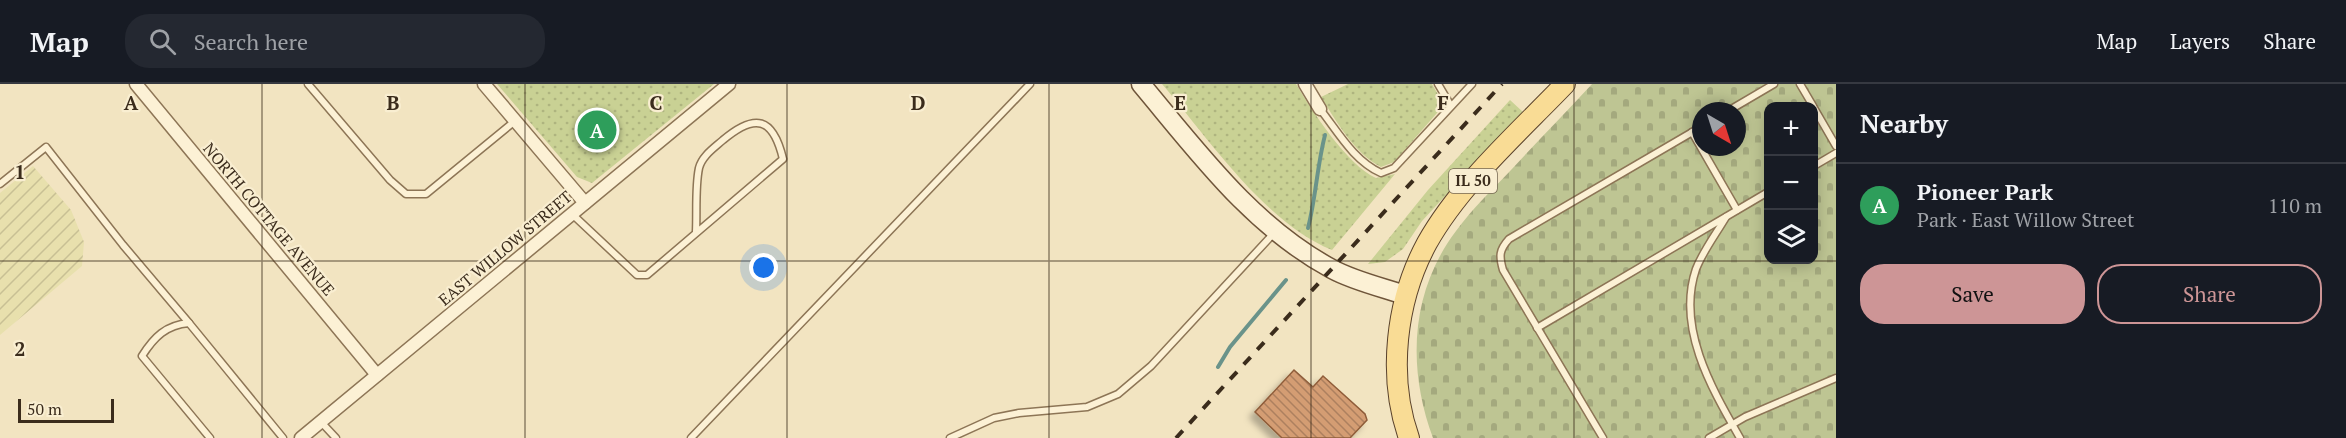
<!DOCTYPE html>
<meta charset="utf-8">
<style>
body{margin:0;font-family:"PT Serif",serif;background:#242831;color:#f1f3f6}
.controls{position:absolute;right:18px;top:18px;display:grid;overflow:hidden;border-radius:12px;box-shadow:0 3px 15px #0003}
.controls button{width:54px;height:54px;display:grid;place-items:center;padding:0;border:0;border-bottom:2px solid #363941;background:#171b24;color:#f1f3f6;font:30px sans-serif}
.compass{position:absolute;left:1692px;top:18px;width:54px;height:54px;border-radius:50%;background:#171b24;box-shadow:0 3px 15px #0003;rotate:141deg}
.scale{position:absolute;left:18px;bottom:15px;width:96px;box-sizing:border-box;padding-left:6px;border:3px solid #3b2c1c;border-top:0;font-size:16px;line-height:21px;white-space:nowrap;color:#3b2c1c;-webkit-text-stroke:4px #f9eed1;paint-order:stroke}
.you{position:absolute;left:764px;top:184px;width:21px;height:21px;margin:-15px;border:4px solid #fff;border-radius:50%;background:#1a73e8;box-shadow:0 0 0 9px #1a73e833}
.badge{display:grid;place-items:center;width:39px;height:39px;border-radius:50%;background:#cd9596;color:#fff;font-size:20px;font-weight:700}
.pin{position:absolute;translate:-50% -50%;border:3px solid #fff;box-shadow:0 2px 6px #0006}
.list{margin:0;padding:0;list-style:none}
h2{display:flex;justify-content:space-between;align-items:center;height:78px;margin:0;padding:0 24px;font-size:26px}
h2 small{font-size:20px;font-weight:400;color:#9ea1a6}
.list li{display:grid;grid-template-columns:39px 1fr auto;gap:18px;align-items:center;box-sizing:border-box;height:84px;padding:0 24px;border-top:2px solid #363941}
.list b{display:block;font-size:22px;white-space:nowrap}
.list p{margin:0;font-size:20px;white-space:nowrap;color:#9ea1a6}
.list em{font-size:20px;font-style:normal;color:#9ea1a6}
.actions{display:flex;gap:12px;padding:18px 24px}
.actions a{flex:1;padding:14px 0;border:2px solid #cd9596;border-radius:24px;text-align:center;font-size:21px;color:#cd9596}
.actions .main{background:#cd9596;color:#111}
.icon{flex:none;width:33px;height:33px;fill:none;stroke:currentColor;stroke-width:2;stroke-linecap:round;stroke-linejoin:round}
.map{position:relative;flex:none;width:1836px;height:354px;overflow:hidden}
header{display:flex;align-items:center;gap:36px;box-sizing:border-box;height:84px;padding:0 30px;background:#171b24;border-bottom:2px solid #363941}
header strong{font-size:28px}
nav{display:flex;gap:33px;margin-inline-start:auto;font-size:21px}
.search{width:420px;height:54px;background:#242831;display:flex;align-items:center;gap:15px;box-sizing:border-box;padding:0 21px;border-radius:24px;color:#9ea1a6;font-size:22px}
main{display:flex}
aside{flex:1;background:#171b24}
.map>svg:first-child{display:block}
.farmland{fill:url(#farmland-furrows)}
.green{fill:url(#green-dots)}
.cemetery{fill:url(#cemetery-stones);fill-rule:evenodd}
.lines{fill:none;stroke-linecap:round;stroke-linejoin:round}
.stream{stroke:#6a938a;stroke-width:4}
.building{fill:url(#building-back-hatch);stroke:#8f5d3a;stroke-width:1.5;filter:url(#shadow)}
.lane-casing{stroke:#8d7556;stroke-width:9}
.street-casing{stroke:#8d7556;stroke-width:15}
.secondary-casing{stroke:#6f553a;stroke-width:21}
.primary-casing{stroke:#5a422b;stroke-width:22}
.lane{stroke:#fcf1d5;stroke-width:6}
.street{stroke:#fcf1d5;stroke-width:12}
.secondary{stroke:#fcf1d5;stroke-width:18}
.primary{stroke:#f9dc95;stroke-width:20}
.rail{stroke:#3b2c1c;stroke-width:4;stroke-dasharray:10 10;stroke-linecap:butt}
.grid{fill:none;stroke:#3b2c1c;stroke-width:1.5;stroke-opacity:0.55}
.labels{text-anchor:middle;stroke-width:4.5;stroke-linejoin:round;paint-order:stroke}
.shield{fill:#f9eed1;stroke:#746652;stroke-width:1.5}
.shield-label{font-size:15px;font-weight:bold;fill:#3b2c1c}
.street-label{font-size:16px;fill:#3b2c1c;stroke:#f9eed1}
.grid-label{font-size:20px;text-anchor:middle;font-weight:bold;fill:#3b2c1c;stroke:#f9eed1;stroke-width:4.5;stroke-linejoin:round;paint-order:stroke}
</style>
<header>
<strong>Map</strong>
<div class="search"><svg class="icon" aria-label="search" viewBox="0 0 24 24"><circle cx="10" cy="10" r="6"/><path d="M15 15l6 6"/></svg>Search here</div>
<nav><a>Map</a><a>Layers</a><a>Share</a></nav>
</header>
<main>
<div class="map">
<svg width="1836" height="354" viewBox="0 0 1836 354">
<defs>
<pattern id="farmland-furrows" width="10" height="10" patternUnits="userSpaceOnUse" patternTransform="scale(1.5)"><rect width="10" height="10" fill="#e8e0ad"/><path d="M-1 1l2-2M0 10L10 0M9 11l2-2" fill="none" stroke="#c8c094"/></pattern>
<pattern id="green-dots" width="8" height="8" patternUnits="userSpaceOnUse" patternTransform="scale(1.5)"><rect width="8" height="8" fill="#c9d194"/><path d="M2 2h.1M6 6h.1" fill="none" stroke="#aeb47f" stroke-width="1.8" stroke-linecap="round"/></pattern>
<pattern id="cemetery-stones" width="16" height="16" patternUnits="userSpaceOnUse" patternTransform="scale(1.5)"><rect width="16" height="16" fill="#bec593"/><path d="M2 7V4a2 2 0 0 1 4 0v3zM10 15v-3a2 2 0 0 1 4 0v3z" fill="#a4a97e"/></pattern>
<pattern id="building-back-hatch" width="6" height="6" patternUnits="userSpaceOnUse" patternTransform="scale(1.5)"><rect width="6" height="6" fill="#d49d73"/><path d="M-1 5l2 2M0 0l6 6M5-1l2 2" fill="none" stroke="#ad805e"/></pattern>
<filter id="shadow"><feDropShadow dx="-5.5" dy="5.5" stdDeviation="3" flood-color="#0004"/></filter>
</defs>
<rect width="100%" height="100%" fill="#f2e4c1"/>
<path class="farmland" d="M33,82L71,126L84,158L82,182L0,251V109Z"/>
<g class="green">
<path d="M497,0H714L592,99L577,93Z"/>
<path d="M1162,0H1296C1312,27 1348,82 1376,94L1395,90L1332,166C1265,139 1208,54 1162,0Z"/>
<path d="M1348,0H1432L1444,21L1394,78L1381,83C1355,70 1336,37 1321,13Z"/>
<path d="M1510,16L1523,28L1422,137L1403,165L1385,178L1368,180L1428,106Z"/>
</g>
<path class="cemetery" d="M1592,0H1836V354H1433C1407,284 1410,208 1456,147C1472,125 1492,106 1511,86C1538,57 1565,29 1592,0ZM1768,22H1814V176H1768ZM1701,27H1737V63H1701Z"/>
<g class="lines">
<g class="stream">
<path d="M1308,144C1316,113 1317,82 1325,51"/>
<path d="M1218,283L1230,263L1286,196"/>
</g>
</g>
<path class="building" d="M1294,286L1313,303L1323,292L1365,330L1367,336L1350,354H1282L1255,328Z"/>
<g class="lines">
<defs>
<g id="lane">
<path d="M308,0L390,96L406,110H426L515,37"/>
<path d="M1438,0L1451,22"/>
<path d="M1800,0L1813,22"/>
<path d="M1814,24L1836,62"/>
<path d="M1320,25C1338,48 1354,77 1381,89L1394,84L1472,0"/>
<path d="M1728,27L1774,0"/>
<path d="M1692,48L1737,126"/>
<path d="M1814,82L1836,69"/>
<path d="M0,100L46,63L123,161L189,239"/>
<path d="M572,130L637,191H647L783,75C773,33 755,29 723,56C714,64 702,72 699,84C695,103 697,128 696,148"/>
<path d="M1726,133C1716,150 1703,167 1696,185C1676,244 1712,305 1740,354"/>
<path d="M1537,244L1768,108"/>
<path d="M321,338L336,354"/>
<path d="M210,354L142,272C154,253 166,241 189,239L283,354"/>
<path d="M691,354L1030,0"/>
<path d="M950,354L994,334L1019,329L1087,323L1118,310L1151,282L1275,148"/>
<path d="M1603,354L1503,186C1499,172 1499,166 1509,155L1701,43"/>
<path d="M1709,354L1745,333L1836,294"/>
</g>
<g id="street">
<path d="M136,0L377,291"/>
<path d="M484,0L585,119"/>
<path d="M1305,0L1320,25"/>
<path d="M301,354L729,0"/>
</g>
<path id="secondary" d="M1141,0C1198,68 1252,142 1332,185C1354,197 1381,203 1405,211"/>
<path id="primary" d="M1409,354C1387,292 1396,216 1427,159C1460,100 1519,48 1565,0"/>
</defs>
<use href="#lane" class="lane-casing"/>
<use href="#street" class="street-casing"/>
<use href="#secondary" class="secondary-casing"/>
<use href="#primary" class="primary-casing"/>
<use href="#lane" class="lane"/>
<use href="#street" class="street"/>
<use href="#secondary" class="secondary"/>
<use href="#primary" class="primary"/>
<path class="rail" d="M1176,354L1502,0"/>
</g>
<path class="grid" d="M262,0V354M525,0V354M787,0V354M1049,0V354M1311,0V354M1574,0V354M0,177H1836"/>
<g class="labels">
<rect class="shield" x="1449" y="85" width="48" height="24" rx="4.5"/>
<g class="shield-label">
<text x="1473" y="102">IL 50</text>
</g>
<g class="street-label">
<text transform="translate(269 135) rotate(50)" y="6">NORTH COTTAGE AVENUE</text>
<text transform="translate(505 164) rotate(-40)" y="6">EAST WILLOW STREET</text>
</g>
</g>
<g class="grid-label">
<text x="131" y="26">A</text>
<text x="393" y="26">B</text>
<text x="656" y="26">C</text>
<text x="918" y="26">D</text>
<text x="1180" y="26">E</text>
<text x="1443" y="26">F</text>
<text x="20" y="95">1</text>
<text x="20" y="272">2</text>
</g>
</svg>
<div class="controls">
<button>+</button>
<button>−</button>
<button><svg class="icon" aria-label="layers" viewBox="0 0 24 24"><path d="M12 4l9 5-9 5-9-5zM3 14l9 5 9-5"/></svg></button>
</div>
<svg class="compass" viewBox="-18 -18 36 36"><path d="M0-13l5 13h-10z" fill="#e53935"/><path d="M0 13l5-13h-10z" fill="#9ea1a6"/></svg>
<div class="scale">50 m</div>
<div class="you"></div>
<div class="pin badge" style="left:597px;top:46px;background:#2e9e5b">A</div>
</div>
<aside>
<h2>Nearby<small></small></h2>
<ul class="list">
<li><span class="badge" style="background:#2e9e5b">A</span><div><b>Pioneer Park</b><p>Park · East Willow Street</p></div><em>110 m</em></li>
</ul>
<div class="actions"><a class="main">Save</a><a>Share</a></div>
</aside>
</main>
